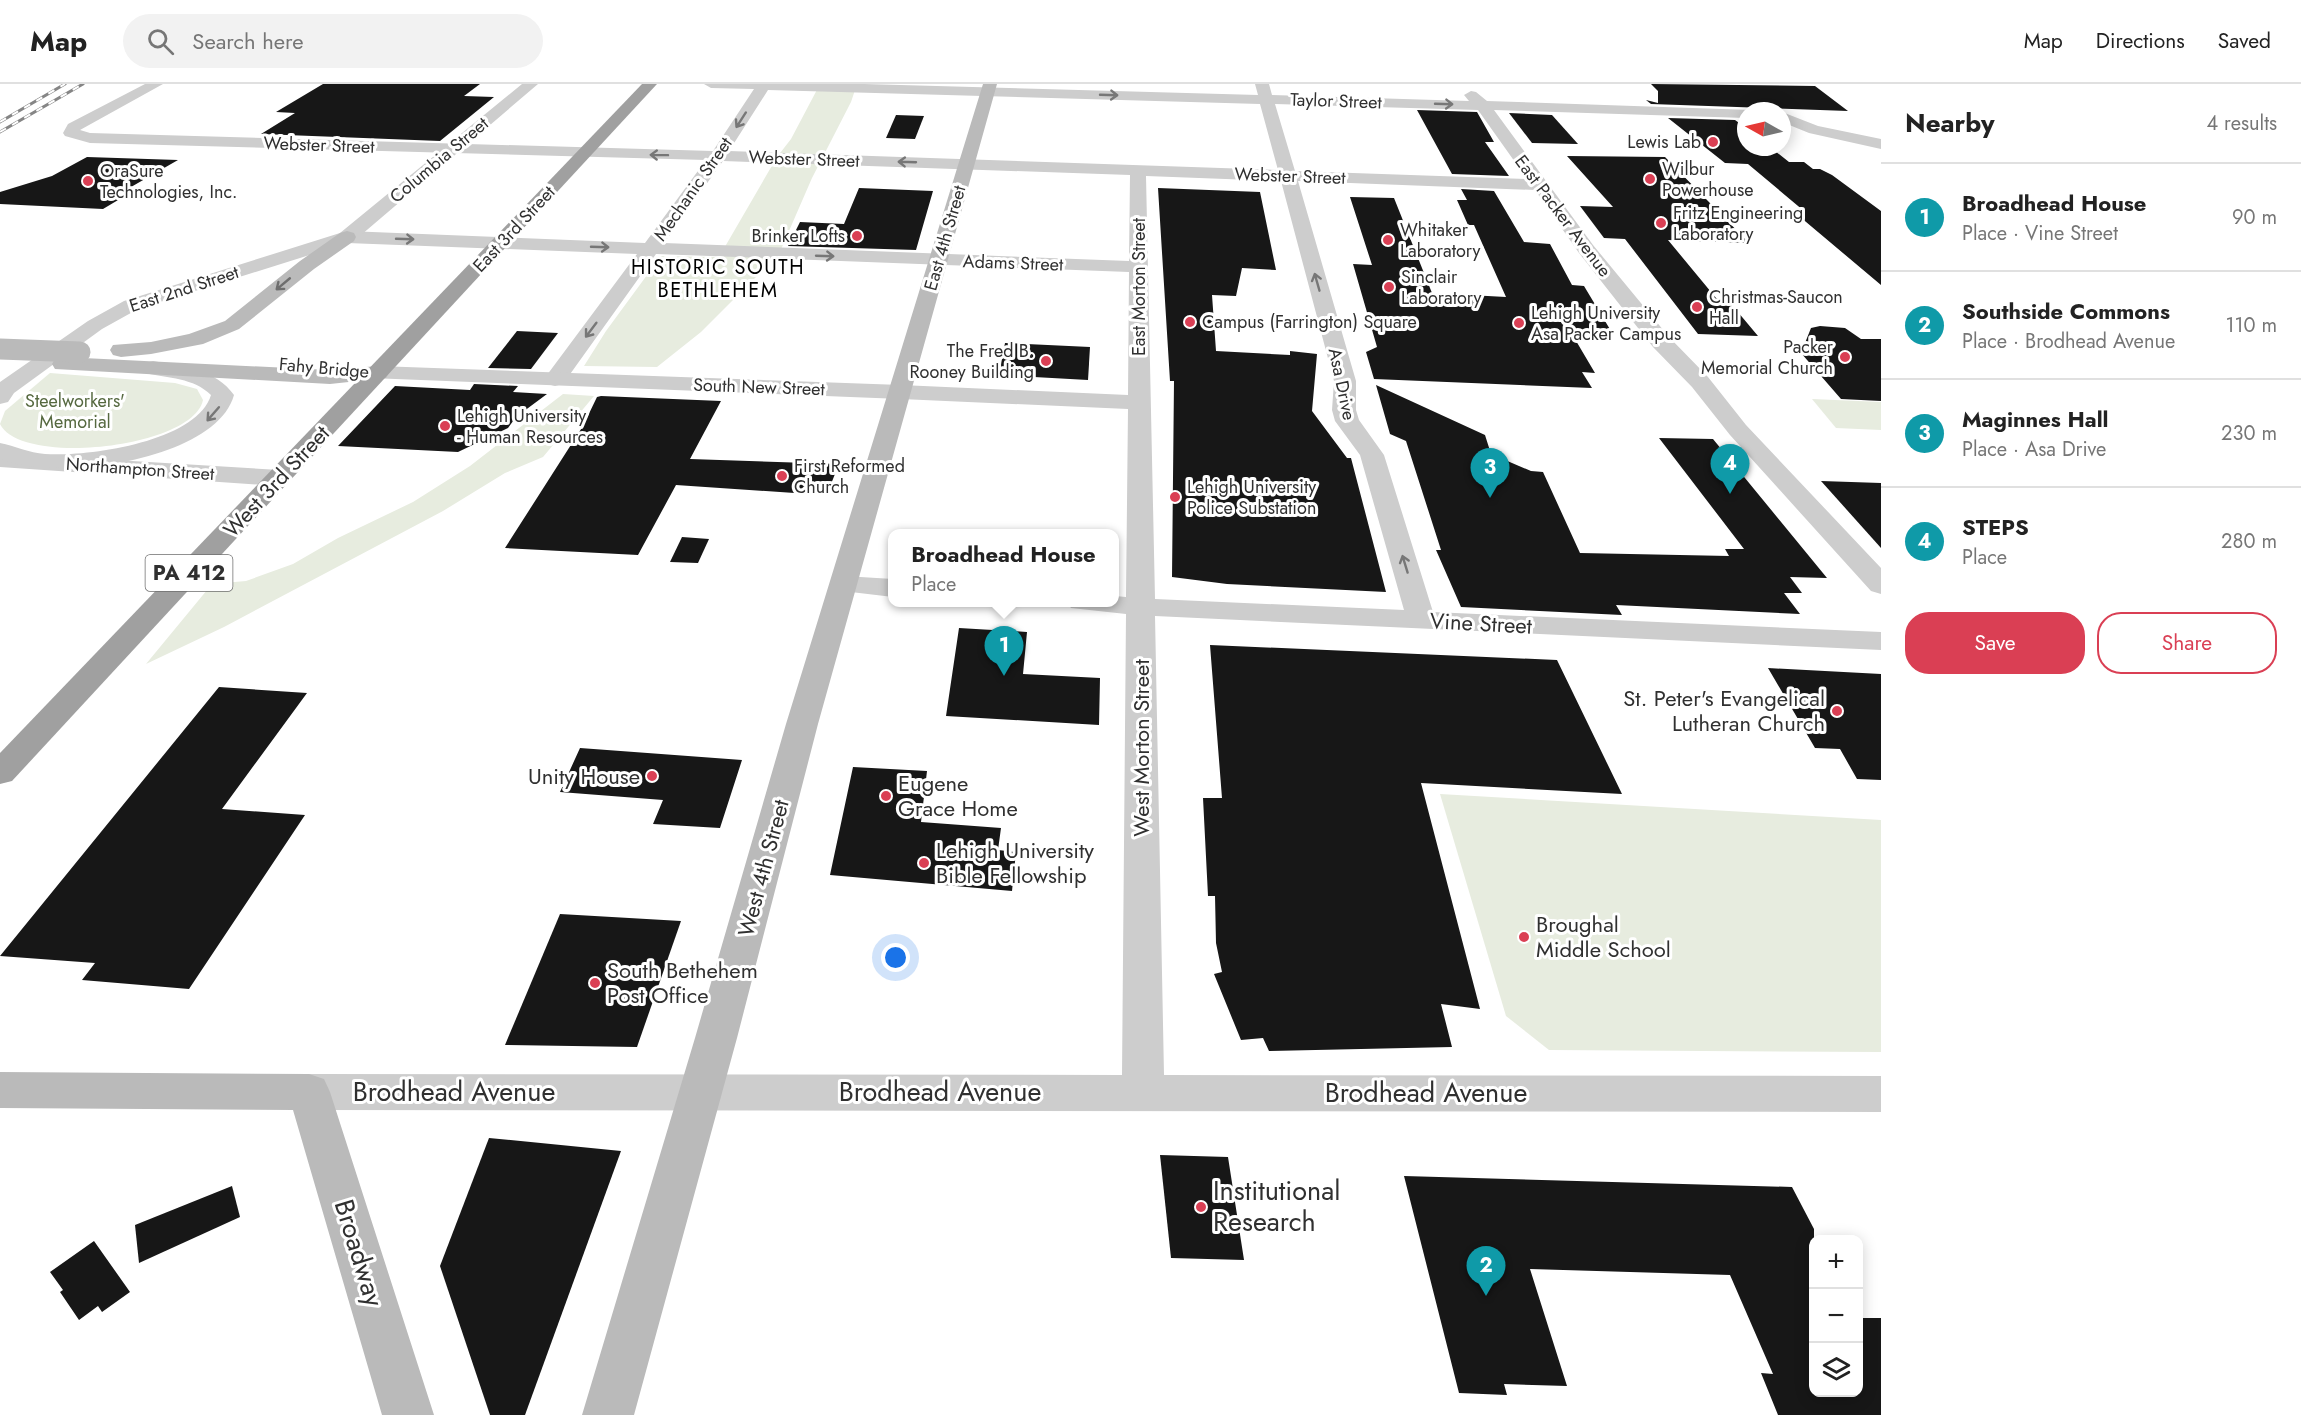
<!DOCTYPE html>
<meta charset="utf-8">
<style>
body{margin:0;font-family:Jost,sans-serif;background:#f2f2f2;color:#222}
.controls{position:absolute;right:18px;bottom:18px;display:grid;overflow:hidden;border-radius:12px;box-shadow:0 3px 15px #0003}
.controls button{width:54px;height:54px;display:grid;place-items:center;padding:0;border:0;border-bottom:2px solid #e0e0e0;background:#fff;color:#222;font:30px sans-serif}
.compass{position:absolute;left:1737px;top:18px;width:54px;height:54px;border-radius:50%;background:#fff;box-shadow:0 3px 15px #0003;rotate:278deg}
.you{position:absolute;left:896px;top:874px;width:21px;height:21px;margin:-15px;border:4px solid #fff;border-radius:50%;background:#1a73e8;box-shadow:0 0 0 9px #1a73e833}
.badge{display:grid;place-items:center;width:39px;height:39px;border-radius:50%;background:#da3f54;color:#fff;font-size:20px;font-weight:700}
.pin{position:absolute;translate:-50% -50px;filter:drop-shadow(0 2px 3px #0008)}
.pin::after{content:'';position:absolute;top:32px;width:21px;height:18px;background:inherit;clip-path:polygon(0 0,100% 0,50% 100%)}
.popup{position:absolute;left:888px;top:445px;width:231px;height:78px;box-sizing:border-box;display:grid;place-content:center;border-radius:12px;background:#fff;filter:drop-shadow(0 2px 4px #0005);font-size:20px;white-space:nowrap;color:#767676}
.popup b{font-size:22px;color:#222}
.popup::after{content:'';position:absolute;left:50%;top:100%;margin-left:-12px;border:12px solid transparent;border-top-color:#fff}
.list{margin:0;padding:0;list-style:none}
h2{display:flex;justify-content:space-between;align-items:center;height:78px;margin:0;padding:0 24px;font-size:26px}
h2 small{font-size:20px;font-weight:400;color:#767676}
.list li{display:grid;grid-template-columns:39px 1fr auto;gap:18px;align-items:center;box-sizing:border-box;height:108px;padding:0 24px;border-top:2px solid #e0e0e0}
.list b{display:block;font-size:22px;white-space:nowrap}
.list p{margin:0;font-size:20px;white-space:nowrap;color:#767676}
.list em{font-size:20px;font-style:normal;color:#767676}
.actions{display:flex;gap:12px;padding:18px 24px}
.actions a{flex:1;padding:14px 0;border:2px solid #da3f54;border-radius:24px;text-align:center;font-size:21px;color:#da3f54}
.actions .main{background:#da3f54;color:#fff}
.icon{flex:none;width:33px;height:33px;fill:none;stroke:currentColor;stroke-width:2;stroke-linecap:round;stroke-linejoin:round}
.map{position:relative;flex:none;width:1881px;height:1331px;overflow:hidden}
header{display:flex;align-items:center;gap:36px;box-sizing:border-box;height:84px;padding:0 30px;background:#fff;border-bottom:2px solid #e0e0e0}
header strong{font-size:28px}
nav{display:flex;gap:33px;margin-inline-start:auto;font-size:21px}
.search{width:420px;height:54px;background:#f2f2f2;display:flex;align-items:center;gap:15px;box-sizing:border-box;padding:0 21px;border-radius:33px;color:#767676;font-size:22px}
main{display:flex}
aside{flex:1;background:#fff}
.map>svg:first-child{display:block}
.green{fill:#e7ecdf}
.building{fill:#171717}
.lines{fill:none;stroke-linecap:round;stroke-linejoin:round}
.minor{fill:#cdcdcd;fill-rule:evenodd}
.tertiary{fill:#cdcdcd;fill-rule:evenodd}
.secondary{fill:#bababa;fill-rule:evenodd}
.trunk{fill:#a0a0a0;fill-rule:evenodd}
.rail-casing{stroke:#858585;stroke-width:3}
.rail{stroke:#fff;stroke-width:2;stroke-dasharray:7;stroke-linecap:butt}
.secondary-bridge{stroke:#bababa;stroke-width:21}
.oneway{stroke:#777}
.oneway2{stroke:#6e6e6e}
.poi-dot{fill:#da3f54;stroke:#fff;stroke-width:2}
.labels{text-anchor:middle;stroke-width:6;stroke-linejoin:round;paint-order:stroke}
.far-street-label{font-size:18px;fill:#303030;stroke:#fff}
.far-poi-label{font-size:18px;fill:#303030;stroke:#fff;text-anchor:start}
.far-park-label{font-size:18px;fill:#566940;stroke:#fff}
.far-neighbourhood-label{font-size:20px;letter-spacing:1.5px;fill:#000;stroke:#fff}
.shield{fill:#fff;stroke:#6e6e6e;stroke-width:1.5}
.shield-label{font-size:21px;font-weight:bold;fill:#303030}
.street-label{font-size:22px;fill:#303030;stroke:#fff}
.poi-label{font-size:22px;fill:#303030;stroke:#fff;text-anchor:start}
.near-street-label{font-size:27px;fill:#303030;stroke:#fff}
.near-poi-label{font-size:27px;fill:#303030;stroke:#fff;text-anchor:start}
</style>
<header>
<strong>Map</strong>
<div class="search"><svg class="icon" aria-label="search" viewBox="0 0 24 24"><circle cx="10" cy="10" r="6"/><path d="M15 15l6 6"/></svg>Search here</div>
<nav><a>Map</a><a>Directions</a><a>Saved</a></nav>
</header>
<main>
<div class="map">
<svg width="1881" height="1331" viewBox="0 0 1881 1331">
<rect width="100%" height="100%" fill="#fff"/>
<g class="green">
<path d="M820,0H857L851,18L812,94L779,170L701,248L657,283L584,282L606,247L661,172L719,173L777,73L791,55Z"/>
<path d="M50,289L175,299L197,305L203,316C193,364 21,383 0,340L5,327Z"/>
<path d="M563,310L594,312L543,373L505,389L443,427L224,543L146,580L212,500L246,497L293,480L338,454L413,418L470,382Z"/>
<path d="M1812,315L1881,318V346L1836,344Z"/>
<path d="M1440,710L1881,736V968L1549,966L1506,932Z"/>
</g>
<g class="building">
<path d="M323,0H480L464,12L494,13L440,57L261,50L295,29L276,28Z"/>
<path d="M1651,0L1815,2L1848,27L1651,20L1646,16L1658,19V7Z"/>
<path d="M1417,26L1477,28L1494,58H1485L1509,92L1452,90Z"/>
<path d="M1509,29L1552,31L1578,60L1532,59Z"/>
<path d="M896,31L924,32L915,55L886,54Z"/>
<path d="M1668,34L1735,36L1746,44V63H1770L1789,78H1804L1813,85H1820L1832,91L1881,127V201L1793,127H1804L1748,80L1725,79Z"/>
<path d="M1567,72L1665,73L1749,159L1668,156L1716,214L1727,215L1758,252L1698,250L1625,155L1604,154L1580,122L1613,123Z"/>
<path d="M87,73L178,76L131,103H140L103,125L0,120V108L52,92Z"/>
<path d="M859,104L933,107L916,166L788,162L800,138L844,140Z"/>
<path d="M1158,104L1260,108L1276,186L1242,184L1236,212L1212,211L1216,267L1290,271V267L1317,270L1312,327L1347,374H1351L1386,508L1227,500L1172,493L1174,297H1170Z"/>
<path d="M1461,105L1494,107L1524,158L1550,160L1572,201L1584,202L1611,247L1569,245L1595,289L1582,288L1592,304L1374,295L1366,268L1377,263L1353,180L1372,181L1350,113L1394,114L1432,209L1506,213L1474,141H1468L1457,116H1467Z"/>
<path d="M1820,242L1845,244L1861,255H1881V317L1841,315L1801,269L1811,244Z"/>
<path d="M517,247L558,249L531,285L488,284Z"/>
<path d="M1005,259L1090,263L1088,296L999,291Z"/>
<path d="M474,300L518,302L513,308L547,310L516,333L508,344L458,368L338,362L395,302L470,306Z"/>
<path d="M1376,301L1485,351L1491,370L1531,387L1543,388L1580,469L1729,472L1725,465H1744L1659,354L1713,355L1827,494L1790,493L1802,509H1784L1800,530L1616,521L1622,531L1461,523L1436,466H1441L1406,357L1390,350Z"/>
<path d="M601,312L721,317L690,375L839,380L829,405L812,404L809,410L676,401L638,471L505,464L583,342L597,313Z"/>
<path d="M1821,397L1881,399V464Z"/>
<path d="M682,453L709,455L698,479L670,478Z"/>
<path d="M959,544L1027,548L1023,590L1100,594L1099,641L946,632Z"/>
<path d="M1210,561L1557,576L1622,710L1421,699L1480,925L1441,920L1452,963L1269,967L1263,954L1241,956L1214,890L1222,888L1216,859L1215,812H1208L1203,714H1222Z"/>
<path d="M1768,584L1881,590V696L1857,695L1840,665L1815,664Z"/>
<path d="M219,603L307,609L222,725L305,731L189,905L82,896L95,879L0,872Z"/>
<path d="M580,664L742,676L720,744L653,740L663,716L560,708Z"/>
<path d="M853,683L927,687L921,738L1001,744L998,766L1016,768L1012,807L830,791Z"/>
<path d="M560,830L681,837L637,963L505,961Z"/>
<path d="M489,1054L621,1067L525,1331H490L440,1182Z"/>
<path d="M1160,1071L1228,1073L1244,1176L1171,1174Z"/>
<path d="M1404,1092L1792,1103L1814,1145V1308H1858V1234H1881V1331H1778L1761,1289L1773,1290L1730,1191L1530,1185L1567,1302L1504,1300L1507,1311L1459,1309Z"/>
<path d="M232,1102L240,1133L139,1179L135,1141Z"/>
<path d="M94,1157L130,1208L102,1228L98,1222L79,1236L60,1208L63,1206L50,1188Z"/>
</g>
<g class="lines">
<g class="minor">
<path d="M145,0H163L80,46L90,49L713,67L754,5L711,4L704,0H864L1258,11L1255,0H1269L1272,11L1469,17L1464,11L1471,7L1476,8L1487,17L1751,26L1746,27V34L1494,26L1593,161L1669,253L1708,293L1746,341L1881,484V510L1871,507L1730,351L1692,303L1653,263L1579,169L1535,106L1298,97L1356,297V326L1359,336L1384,371L1433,528L1881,548V566L1155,532L1164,991L1881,992V1028L309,1026L294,1021L288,1008L294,995L309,990L1122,991L1126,530L1071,524L1067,518H1115V512L1126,513L1128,325L901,315L893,313L890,308L893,303L901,301L1128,311L1129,188L656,170L563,300L555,302L547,300L544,295L637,170L347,159L340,157L338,153L340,149L347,147L645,159L706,76L90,59L65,52L63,49L68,40ZM768,6L1260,20L1278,86L729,67ZM1275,20L1478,26L1527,95L1295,87ZM723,77L1130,91L1129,177L664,159ZM1146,92L1281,97L1334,297L1332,326L1335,337L1360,371L1404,526L1155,515Z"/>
<path d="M1782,28L1818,42L1881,55V65L1809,49L1782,38Z"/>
<path d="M0,369L279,386L288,389L292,394L288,399L279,402L0,383Z"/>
<path d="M844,492L893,495V513L834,506L830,500L834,494Z"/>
</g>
<g class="tertiary">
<path d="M522,0H538L354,157L138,225L102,245L14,309L8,318L0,320V298L88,237L124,217L340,149Z"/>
<path d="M153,277C182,283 216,285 234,311C216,377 55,398 0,375V359C15,362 29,369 45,370C87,373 197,358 211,311C194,294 168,294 145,289L142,284L145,279Z"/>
<path d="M378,282L901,301L909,303L912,308L909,313L901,315L370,294L367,289L370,284Z"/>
</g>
<g class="secondary">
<path d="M983,0H997L818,640L737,954L634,1331H582L695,954L786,640Z"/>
<path d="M347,147L354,149L356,153L354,157L314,185L239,245L203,260L151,270L121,273L113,271L110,266L113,261L151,258L189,250L225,237L300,177L340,149Z"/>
<path d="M63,273L330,286L378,282L386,284L389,289L386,294L330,300L55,285L52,280L55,275Z"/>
<path d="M0,988L309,990L324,995L330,1008L434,1331H382L293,1026L0,1024Z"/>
</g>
<path class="trunk" d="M642,0H657L12,697L0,700V669Z"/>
<defs>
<g id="rail">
<path d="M0,38L65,0"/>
<path d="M0,48L83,0"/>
</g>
</defs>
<use href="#rail" class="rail-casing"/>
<use href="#rail" class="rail"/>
<path class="secondary-bridge" d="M0,265L80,268"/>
</g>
<defs><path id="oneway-shaft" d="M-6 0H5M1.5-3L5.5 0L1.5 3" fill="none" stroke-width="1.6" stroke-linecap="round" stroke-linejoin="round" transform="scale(1.5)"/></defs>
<g class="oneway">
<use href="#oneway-shaft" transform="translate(1109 11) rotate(2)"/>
<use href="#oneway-shaft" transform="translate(1444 20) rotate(2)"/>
<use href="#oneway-shaft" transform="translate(741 36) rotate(123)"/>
<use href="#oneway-shaft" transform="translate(659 71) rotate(-179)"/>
<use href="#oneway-shaft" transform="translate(907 78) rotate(-178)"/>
<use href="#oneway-shaft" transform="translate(405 155) rotate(2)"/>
<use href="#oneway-shaft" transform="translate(600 163) rotate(2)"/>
<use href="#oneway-shaft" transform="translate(825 172) rotate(2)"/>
<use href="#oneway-shaft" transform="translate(1317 198) rotate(-106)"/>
<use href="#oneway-shaft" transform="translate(591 246) rotate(127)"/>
<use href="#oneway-shaft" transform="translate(213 330) rotate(131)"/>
<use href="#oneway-shaft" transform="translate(1405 480) rotate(-107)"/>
</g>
<use class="oneway2" href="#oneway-shaft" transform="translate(283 200) rotate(140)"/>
<g class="poi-dot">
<circle cx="1713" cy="58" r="6"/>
<circle cx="1650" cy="95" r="6"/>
<circle cx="88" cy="97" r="6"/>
<circle cx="1661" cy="139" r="6"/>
<circle cx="857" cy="152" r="6"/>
<circle cx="1388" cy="156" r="6"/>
<circle cx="1389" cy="203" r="6"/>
<circle cx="1697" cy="223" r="6"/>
<circle cx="1190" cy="238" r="6"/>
<circle cx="1519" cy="239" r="6"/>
<circle cx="1845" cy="273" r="6"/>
<circle cx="1046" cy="277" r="6"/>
<circle cx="445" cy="342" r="6"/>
<circle cx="782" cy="392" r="6"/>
<circle cx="1175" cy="413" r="6"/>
<circle cx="1837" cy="627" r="6"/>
<circle cx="652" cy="692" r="6"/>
<circle cx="886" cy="712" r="6"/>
<circle cx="924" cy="779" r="6"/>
<circle cx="1524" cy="853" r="6"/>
<circle cx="595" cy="899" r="6"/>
<circle cx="1201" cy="1123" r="6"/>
</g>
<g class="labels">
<g class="far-street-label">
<text transform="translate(1336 17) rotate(2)" y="6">Taylor Street</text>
<text transform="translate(319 61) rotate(2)" y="6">Webster Street</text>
<text transform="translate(804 75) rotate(2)" y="6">Webster Street</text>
<text transform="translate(439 76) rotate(-40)" y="6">Columbia Street</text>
<text transform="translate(1290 92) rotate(2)" y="6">Webster Street</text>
<text transform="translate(693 105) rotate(-55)" y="6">Mechanic Street</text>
<text transform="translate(1563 132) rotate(53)" y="6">East Packer Avenue</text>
<text transform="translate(514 145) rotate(-47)" y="6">East 3rd Street</text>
<text transform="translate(945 154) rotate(-74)" y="6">East 4th Street</text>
<text transform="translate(1013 179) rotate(2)" y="6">Adams Street</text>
<text transform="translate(1139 203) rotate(-90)" y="6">East Morton Street</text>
<text transform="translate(184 205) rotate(-18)" y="6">East 2nd Street</text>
<text transform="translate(324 284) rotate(5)" y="6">Fahy Bridge</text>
<text transform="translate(1342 300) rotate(78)" y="6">Asa Drive</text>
<text transform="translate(759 303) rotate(2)" y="6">South New Street</text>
<text transform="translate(140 385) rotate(4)" y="6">Northampton Street</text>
</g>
<g class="far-poi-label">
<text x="1701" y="64" text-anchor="end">Lewis Lab</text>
<text x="1662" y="91">Wilbur<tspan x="1662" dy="21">Powerhouse</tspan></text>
<text x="100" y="93">OraSure<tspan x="100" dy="21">Technologies, Inc.</tspan></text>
<text x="1673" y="135">Fritz Engineering<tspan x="1673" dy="21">Laboratory</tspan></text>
<text x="1400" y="152">Whitaker<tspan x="1400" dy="21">Laboratory</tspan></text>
<text x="845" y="158" text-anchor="end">Brinker Lofts</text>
<text x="1401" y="199">Sinclair<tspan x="1401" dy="21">Laboratory</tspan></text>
<text x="1709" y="219">Christmas-Saucon<tspan x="1709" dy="21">Hall</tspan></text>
<text x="1531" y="235">Lehigh University<tspan x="1531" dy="21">Asa Packer Campus</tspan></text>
<text x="1202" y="244">Campus (Farrington) Square</text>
<text x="1833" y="269" text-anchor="end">Packer<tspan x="1833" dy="21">Memorial Church</tspan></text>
<text x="1034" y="273" text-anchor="end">The Fred B.<tspan x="1034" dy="21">Rooney Building</tspan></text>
<text x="457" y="338">Lehigh University<tspan x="457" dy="21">- Human Resources</tspan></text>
<text x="794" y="388">First Reformed<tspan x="794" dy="21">Church</tspan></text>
<text x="1187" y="409">Lehigh University<tspan x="1187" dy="21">Police Substation</tspan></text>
</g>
<g class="far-park-label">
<text x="75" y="323">Steelworkers'<tspan x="75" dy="21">Memorial</tspan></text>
</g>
<g class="far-neighbourhood-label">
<text x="718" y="190">HISTORIC SOUTH<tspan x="718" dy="23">BETHLEHEM</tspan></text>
</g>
<rect class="shield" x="145.5" y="471" width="87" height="36" rx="4.5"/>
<g class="shield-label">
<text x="189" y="496">PA 412</text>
</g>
<g class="street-label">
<text transform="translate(276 397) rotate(-47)" y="8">West 3rd Street</text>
<text transform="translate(1481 539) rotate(3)" y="8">Vine Street</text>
<text transform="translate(1141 664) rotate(-90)" y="8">West Morton Street</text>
<text transform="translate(763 784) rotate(-75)" y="8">West 4th Street</text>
</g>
<g class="poi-label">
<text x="1825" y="622" text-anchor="end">St. Peter's Evangelical<tspan x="1825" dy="25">Lutheran Church</tspan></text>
<text x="640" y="700" text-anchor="end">Unity House</text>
<text x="898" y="707">Eugene<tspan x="898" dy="25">Grace Home</tspan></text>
<text x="936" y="774">Lehigh University<tspan x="936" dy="25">Bible Fellowship</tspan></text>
<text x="1536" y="848">Broughal<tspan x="1536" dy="25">Middle School</tspan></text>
<text x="607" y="894">South Bethehem<tspan x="607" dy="25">Post Office</tspan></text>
</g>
<g class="near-street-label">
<text x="454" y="1017">Brodhead Avenue</text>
<text x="940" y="1017">Brodhead Avenue</text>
<text x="1426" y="1018">Brodhead Avenue</text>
<text transform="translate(359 1169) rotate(73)" y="9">Broadway</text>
</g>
<g class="near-poi-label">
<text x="1213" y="1116">Institutional<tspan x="1213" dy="31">Research</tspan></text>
</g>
</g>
</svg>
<div class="controls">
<button>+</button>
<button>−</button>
<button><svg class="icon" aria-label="layers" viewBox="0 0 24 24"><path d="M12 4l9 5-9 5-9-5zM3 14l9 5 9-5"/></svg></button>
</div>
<svg class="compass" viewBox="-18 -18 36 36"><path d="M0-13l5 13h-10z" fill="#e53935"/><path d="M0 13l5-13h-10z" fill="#767676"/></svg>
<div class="you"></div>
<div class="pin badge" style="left:1004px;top:592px;background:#0f9aa8">1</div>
<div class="popup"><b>Broadhead House</b>Place</div>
<div class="pin badge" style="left:1486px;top:1212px;background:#0f9aa8">2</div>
<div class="pin badge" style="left:1490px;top:414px;background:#0f9aa8">3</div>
<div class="pin badge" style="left:1730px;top:410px;background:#0f9aa8">4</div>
</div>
<aside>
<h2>Nearby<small>4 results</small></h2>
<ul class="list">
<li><span class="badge" style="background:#0f9aa8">1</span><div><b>Broadhead House</b><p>Place · Vine Street</p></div><em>90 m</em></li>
<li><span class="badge" style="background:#0f9aa8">2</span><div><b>Southside Commons</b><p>Place · Brodhead Avenue</p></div><em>110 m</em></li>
<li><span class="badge" style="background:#0f9aa8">3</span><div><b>Maginnes Hall</b><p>Place · Asa Drive</p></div><em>230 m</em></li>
<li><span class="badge" style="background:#0f9aa8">4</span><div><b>STEPS</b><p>Place</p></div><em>280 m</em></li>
</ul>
<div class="actions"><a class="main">Save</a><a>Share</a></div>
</aside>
</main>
